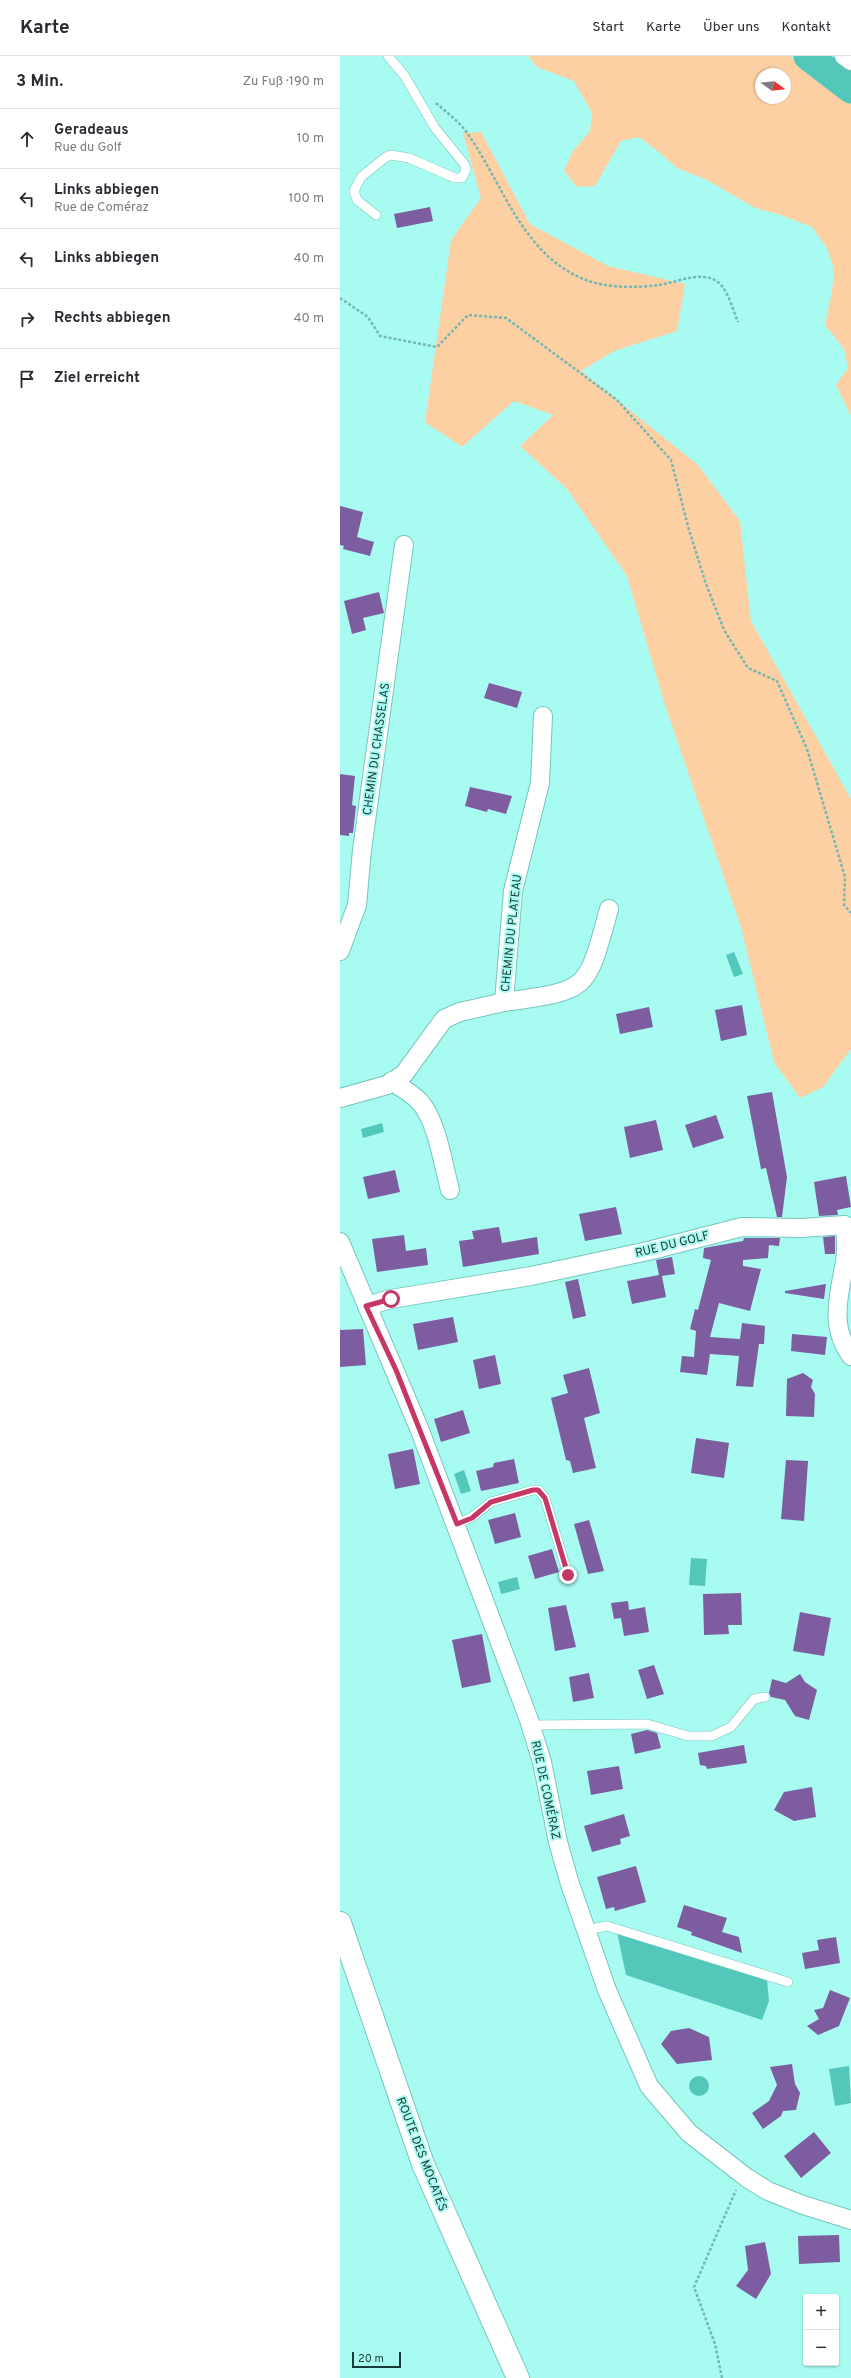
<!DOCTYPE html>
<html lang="de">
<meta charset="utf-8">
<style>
body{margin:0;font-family:Overpass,sans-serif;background:#f2f2f3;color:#2b2b33}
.controls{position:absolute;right:12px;bottom:12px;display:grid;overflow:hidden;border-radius:4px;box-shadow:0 1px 3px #0004}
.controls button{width:36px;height:36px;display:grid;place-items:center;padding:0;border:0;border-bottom:1px solid #e1e1e2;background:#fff;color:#2b2b33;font:20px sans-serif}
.compass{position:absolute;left:415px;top:12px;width:36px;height:36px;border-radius:50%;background:#fff;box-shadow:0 1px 3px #0004;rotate:105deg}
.scale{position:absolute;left:12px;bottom:10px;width:49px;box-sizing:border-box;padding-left:4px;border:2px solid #193b38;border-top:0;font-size:11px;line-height:14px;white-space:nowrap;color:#193b38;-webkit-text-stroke:3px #a8fbf1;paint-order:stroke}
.stop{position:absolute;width:12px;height:12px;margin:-9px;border:3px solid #c53765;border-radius:50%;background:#fff}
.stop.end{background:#c53765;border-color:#fff;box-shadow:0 1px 4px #0008}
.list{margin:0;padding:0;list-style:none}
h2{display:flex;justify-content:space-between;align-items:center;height:52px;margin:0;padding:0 16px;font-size:17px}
h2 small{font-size:13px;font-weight:400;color:#7c7c81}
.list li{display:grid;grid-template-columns:26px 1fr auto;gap:12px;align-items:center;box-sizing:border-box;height:60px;padding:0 16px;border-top:1px solid #e1e1e2}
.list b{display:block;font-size:15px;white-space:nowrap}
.list p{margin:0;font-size:13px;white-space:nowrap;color:#7c7c81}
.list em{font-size:13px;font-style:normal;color:#7c7c81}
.icon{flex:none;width:22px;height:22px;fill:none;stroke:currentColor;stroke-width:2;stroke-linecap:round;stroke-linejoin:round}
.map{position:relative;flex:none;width:511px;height:2322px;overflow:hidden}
header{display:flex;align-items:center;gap:24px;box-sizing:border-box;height:56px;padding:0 20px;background:#fff;border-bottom:1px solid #e1e1e2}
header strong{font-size:19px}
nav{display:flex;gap:22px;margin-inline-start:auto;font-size:14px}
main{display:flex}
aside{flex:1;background:#fff}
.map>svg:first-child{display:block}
.green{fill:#fdd0a4;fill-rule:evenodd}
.water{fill:#53c7ba}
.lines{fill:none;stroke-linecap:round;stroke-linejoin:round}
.river{stroke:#53c7ba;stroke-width:29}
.building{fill:#7d5d9f}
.lane-casing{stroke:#74c6bc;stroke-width:10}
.street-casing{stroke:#74c6bc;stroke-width:20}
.secondary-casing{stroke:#74c6bc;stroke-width:24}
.path{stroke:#75b7b0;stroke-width:2.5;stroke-dasharray:3 2;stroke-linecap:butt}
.lane{stroke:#fff;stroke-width:9}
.street{stroke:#fff;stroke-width:18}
.secondary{stroke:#fff;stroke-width:22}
.route{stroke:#c53765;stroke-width:5}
.labels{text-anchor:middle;stroke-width:4;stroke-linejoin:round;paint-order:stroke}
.street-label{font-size:12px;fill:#193b38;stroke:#a8fbf1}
</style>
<header>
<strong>Karte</strong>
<nav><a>Start</a><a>Karte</a><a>Über uns</a><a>Kontakt</a></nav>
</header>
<main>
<aside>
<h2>3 Min.<small>Zu Fuß · 190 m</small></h2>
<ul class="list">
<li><svg class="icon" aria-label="ahead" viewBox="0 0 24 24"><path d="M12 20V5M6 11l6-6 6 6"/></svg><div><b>Geradeaus</b><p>Rue du Golf</p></div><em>10 m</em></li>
<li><svg class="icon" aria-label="left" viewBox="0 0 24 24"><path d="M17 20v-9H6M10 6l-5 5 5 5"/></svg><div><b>Links abbiegen</b><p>Rue de Coméraz</p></div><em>100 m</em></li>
<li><svg class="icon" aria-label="left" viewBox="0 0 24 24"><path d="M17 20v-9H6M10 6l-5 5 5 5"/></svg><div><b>Links abbiegen</b></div><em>40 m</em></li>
<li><svg class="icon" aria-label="right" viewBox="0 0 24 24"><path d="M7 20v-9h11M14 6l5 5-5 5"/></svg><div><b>Rechts abbiegen</b></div><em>40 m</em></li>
<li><svg class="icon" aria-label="arrive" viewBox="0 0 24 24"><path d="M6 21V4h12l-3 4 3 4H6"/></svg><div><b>Ziel erreicht</b></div></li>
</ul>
</aside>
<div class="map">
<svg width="511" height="2322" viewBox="0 0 511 2322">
<rect width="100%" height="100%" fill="#a8fbf1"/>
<g class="green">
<path d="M188,0H450L483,28L511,40V360L496,329L508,312L504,293L485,269L492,235L494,213L487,192L472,171L441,159L415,152L367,124L337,112L320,97L299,81L281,85L255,130L237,131L224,115L233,95L250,75L252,57L234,25L197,11ZM421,18H445V42H421Z"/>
<path d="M141,76L190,168L268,210L345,228L337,275L274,295L241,315L358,409L400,465L411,565L511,743V993L483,1031L460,1042L434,1006L401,871L325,649L287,520L227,433L180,390L213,359L174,345L122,391L85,366L111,184L141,142L123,77Z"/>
</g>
<g class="water">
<path d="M394,896L403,918L394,921L386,899Z"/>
<path d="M42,1067L44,1076L23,1082L21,1073Z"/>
<path d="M124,1414L131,1435L121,1438L114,1418Z"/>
<path d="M351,1502L367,1503L365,1530L349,1529Z"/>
<path d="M177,1521L180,1533L161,1538L158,1526Z"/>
<path d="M277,1876L427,1924L429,1945L422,1964L286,1919Z"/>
<path d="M509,2010L511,2047L495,2050L489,2013Z"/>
<circle cx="359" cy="2030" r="10"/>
</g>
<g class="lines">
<path class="river" d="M468,0L511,33"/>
</g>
<g class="building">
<path d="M90,151L93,165L57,172L54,158Z"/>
<path d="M0,450L23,456L17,481L34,486L30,500L3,493L4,490L0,489Z"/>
<path d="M39,536L44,557L23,562L26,574L12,578L4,545Z"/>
<path d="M149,627L182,636L177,652L144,642Z"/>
<path d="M0,718L15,720L12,749L16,750L13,777H9V780L0,779Z"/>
<path d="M130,731L172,740L166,758L148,753L147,756L125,750Z"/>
<path d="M402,949L407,979L381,985L375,954Z"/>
<path d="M309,951L313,971L280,978L276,958Z"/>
<path d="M432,1036L447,1121L442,1161H437L426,1112L421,1113L407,1040Z"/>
<path d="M376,1059L384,1082L353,1092L345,1069Z"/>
<path d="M316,1064L323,1094L290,1102L284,1071Z"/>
<path d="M55,1114L60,1136L28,1143L23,1121Z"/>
<path d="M506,1120L511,1151L497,1154L498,1159L479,1160L474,1126Z"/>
<path d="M276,1151L282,1178L245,1185L239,1158Z"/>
<path d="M159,1171L162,1187L197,1181L199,1198L123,1211L119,1185L134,1183L132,1175Z"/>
<path d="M64,1179L66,1195L86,1192L88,1209L37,1216L32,1183Z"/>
<path d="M495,1180V1198H485L483,1181Z"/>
<path d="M404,1182H440L439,1190L429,1189L428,1202L403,1204V1210L421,1213L410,1255L379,1247L370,1281L400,1283L402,1267L425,1270L424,1288H419L413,1331L396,1330L399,1300L370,1298L367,1319L340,1316L342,1300L354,1301L356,1275L350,1273L355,1253L358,1254L371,1204L363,1202L364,1192L403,1185Z"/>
<path d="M332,1201L335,1218L322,1220L326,1241L292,1248L287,1225L319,1219L316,1204Z"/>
<path d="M238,1223L246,1260L233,1263L225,1226Z"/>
<path d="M486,1228L484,1243L445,1237V1235Z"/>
<path d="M113,1261L118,1286L78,1294L73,1268Z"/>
<path d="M23,1273L26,1309L0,1311V1274Z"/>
<path d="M452,1278L487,1281L485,1299L451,1295Z"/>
<path d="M155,1299L161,1328L139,1333L133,1304Z"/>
<path d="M249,1312L260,1357L244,1362L256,1412L233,1417L230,1405L226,1404L211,1342L228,1337L223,1319Z"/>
<path d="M463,1317L473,1324L471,1331L475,1338L474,1361L446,1360L447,1323Z"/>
<path d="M123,1354L130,1377L101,1386L94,1363Z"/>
<path d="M356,1382L389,1387L384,1422L351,1417Z"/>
<path d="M73,1393L80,1428L55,1433L48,1398Z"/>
<path d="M174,1403L179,1427L141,1435L136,1415L153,1411L154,1407Z"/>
<path d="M446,1404L468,1405L464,1465L441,1463Z"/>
<path d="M175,1457L181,1481L155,1488L148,1464Z"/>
<path d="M249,1464L264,1515L248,1518L234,1468Z"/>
<path d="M212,1493L219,1516L195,1523L188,1500Z"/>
<path d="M401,1537L402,1569H388L389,1578L364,1579L363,1538Z"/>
<path d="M288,1545L289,1554L305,1551L309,1576L284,1580L281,1562L274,1563L271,1547Z"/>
<path d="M226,1549L236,1591L215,1595L208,1552Z"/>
<path d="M460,1556L491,1562L484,1600L453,1595Z"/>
<path d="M142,1578L151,1626L122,1632L112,1584Z"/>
<path d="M314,1609L324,1638L307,1643L298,1614Z"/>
<path d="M249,1617L254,1642L233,1646L229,1621Z"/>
<path d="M460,1618L465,1626L477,1634L469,1664L455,1660L445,1644L431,1641L429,1637L432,1623L446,1627Z"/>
<path d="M307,1674L317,1677L321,1692L295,1698L291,1678Z"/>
<path d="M404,1689L407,1707L367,1713L366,1710L360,1709L358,1697Z"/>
<path d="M279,1710L283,1733L251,1739L247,1715Z"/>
<path d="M472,1731L476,1761L454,1765L434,1754L444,1736Z"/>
<path d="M284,1758L290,1780L280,1783L281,1788L252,1796L244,1770Z"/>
<path d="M296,1810L306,1846L275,1855L274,1851L266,1853L257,1821Z"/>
<path d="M344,1849L387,1862L382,1876L399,1881L402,1897L351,1879L352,1876L337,1871Z"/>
<path d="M496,1881L500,1907L465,1913L462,1897L479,1894L477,1884Z"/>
<path d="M490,1934L510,1942L499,1970L478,1979L467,1970L479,1963L474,1954L483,1952Z"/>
<path d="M349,1972L369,1981L372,2004L337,2008L321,1988L331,1975Z"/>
<path d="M452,2008L455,2028L460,2037L456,2054L443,2055L441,2060L423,2073L412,2057L429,2045L437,2029L430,2011Z"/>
<path d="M474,2076L491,2097L461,2122L444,2100Z"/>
<path d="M499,2179L500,2206L459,2208L458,2180Z"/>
<path d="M425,2186L431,2218L416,2243L396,2230L408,2214L405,2190Z"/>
</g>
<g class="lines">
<defs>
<g id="lane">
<path d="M36,159L17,144L14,135L21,121L46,101L51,99L69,102L115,122H122L126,114L125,109L95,72L64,19L48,0"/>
<path d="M117,1468L132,1461L151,1446L193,1434H198L205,1442L228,1519"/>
<path d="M191,1669L307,1668L348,1680H372L391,1671L414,1643L425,1641"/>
<path d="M246,1874L267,1870L448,1926"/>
</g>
<g id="street">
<path d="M504,0L511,5"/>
<path d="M0,895L17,849L22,794L64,489"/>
<path d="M164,946C250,934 246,936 269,853"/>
<path d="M52,1025C61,1032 72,1037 80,1046C97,1065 103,1108 110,1134"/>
<path d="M0,1042L47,1029L64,1018L104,963L120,956L164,946L173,835L200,727L203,660"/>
<path d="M0,1186L79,1372L189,1664L202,1706L218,1786L230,1828L267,1934L309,2030L349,2077L407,2122L428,2135L463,2149L511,2164"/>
<path d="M27,1250L51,1243L191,1220L308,1195L402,1171L461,1172L505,1169C506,1181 507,1193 505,1206C499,1239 489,1270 511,1300"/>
</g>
<path id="secondary" d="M0,1867L83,2108L178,2322"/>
</defs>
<use href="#lane" class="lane-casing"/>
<use href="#street" class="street-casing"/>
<use href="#secondary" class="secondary-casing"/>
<g class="path">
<path d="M96,47C106,56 117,64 125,74C163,126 181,199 246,224C267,232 296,232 318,229C337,227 366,211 382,230C389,239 393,254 398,266"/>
<path d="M0,242L28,261L40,280L97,291L128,259L166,262L277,344L331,404L349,474L366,528L384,574L408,612L437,625L467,693L505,821L504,849L511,857"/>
<path d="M382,2322L375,2288L354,2231L396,2134"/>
</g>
<use href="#lane" class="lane"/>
<use href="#street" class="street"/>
<use href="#secondary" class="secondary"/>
</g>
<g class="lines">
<path class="route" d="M51,1243L26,1250L56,1314L117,1468L132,1462L151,1446L193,1434H198L205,1442L228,1519"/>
</g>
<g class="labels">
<g class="street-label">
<text transform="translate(36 693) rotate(-82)" y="4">CHEMIN DU CHASSELAS</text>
<text transform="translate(171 877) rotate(-84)" y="4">CHEMIN DU PLATEAU</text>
<text transform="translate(332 1188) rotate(-14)" y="4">RUE DU GOLF</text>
<text transform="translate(206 1734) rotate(78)" y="4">RUE DE COMÉRAZ</text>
<text transform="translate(82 2098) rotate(69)" y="4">ROUTE DES MOCATÉS</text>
</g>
</g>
</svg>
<div class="controls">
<button>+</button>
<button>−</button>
</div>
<svg class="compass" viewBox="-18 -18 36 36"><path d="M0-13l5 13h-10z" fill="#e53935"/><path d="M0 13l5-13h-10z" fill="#7c7c81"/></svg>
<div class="scale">20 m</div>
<div class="stop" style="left:51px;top:1243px"></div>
<div class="stop end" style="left:228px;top:1519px"></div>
</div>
</main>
